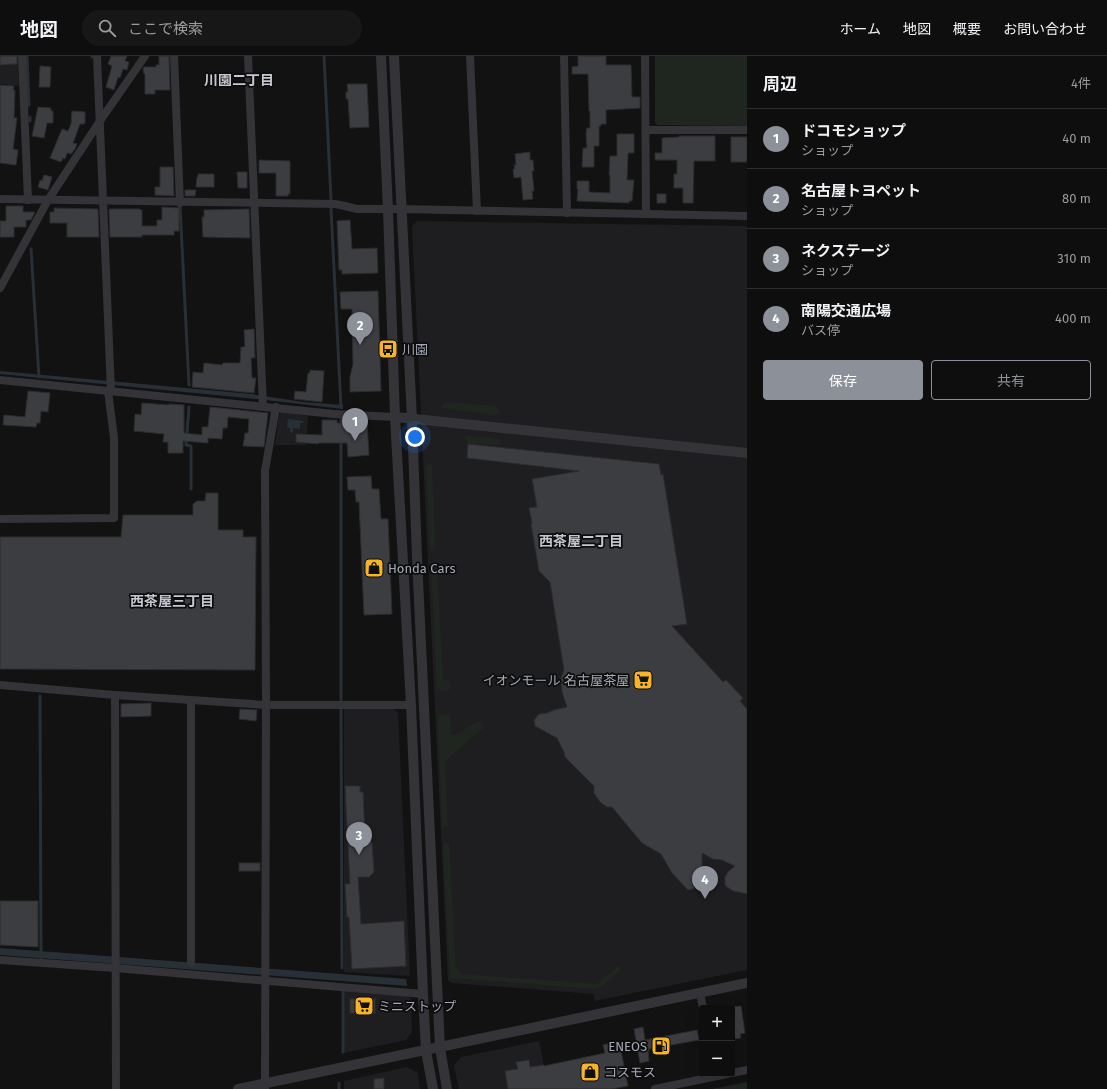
<!DOCTYPE html>
<html lang="ja">
<meta charset="utf-8">
<style>
body{margin:0;font-family:"Fira Sans","Noto Sans JP",sans-serif;background:#171717;color:#f1f3f6}
.controls{position:absolute;right:12px;bottom:12px;display:grid;overflow:hidden;border-radius:4px;box-shadow:0 4px 16px #0002}
.controls button{width:36px;height:36px;display:grid;place-items:center;padding:0;border:0;border-bottom:1px solid #2e2e2e;background:#0e0e0e;color:#f1f3f6;font:20px sans-serif}
.you{position:absolute;left:415px;top:381px;width:14px;height:14px;margin:-10px;border:3px solid #fff;border-radius:50%;background:#1a73e8;box-shadow:0 0 0 6px #1a73e833}
.badge{display:grid;place-items:center;width:26px;height:26px;border-radius:50%;background:#8c9099;color:#fff;font-size:13px;font-weight:700}
.pin{position:absolute;translate:-50% -33px;filter:drop-shadow(0 1px 2px #0008)}
.pin::after{content:'';position:absolute;top:21px;width:14px;height:12px;background:inherit;clip-path:polygon(0 0,100% 0,50% 100%)}
.list{margin:0;padding:0;list-style:none}
h2{display:flex;justify-content:space-between;align-items:center;height:52px;margin:0;padding:0 16px;font-size:17px}
h2 small{font-size:13px;font-weight:400;color:#9b9c9e}
.list li{display:grid;grid-template-columns:26px 1fr auto;gap:12px;align-items:center;box-sizing:border-box;height:60px;padding:0 16px;border-top:1px solid #2e2e2e}
.list b{display:block;font-size:15px;white-space:nowrap}
.list p{margin:0;font-size:13px;white-space:nowrap;color:#9b9c9e}
.list em{font-size:13px;font-style:normal;color:#9b9c9e}
.actions{display:flex;gap:8px;padding:12px 16px}
.actions a{flex:1;padding:9px 0;border:1px solid #8c9099;border-radius:4px;text-align:center;font-size:14px;color:#8c9099}
.actions .main{background:#8c9099;color:#fff}
.icon{flex:none;width:22px;height:22px;fill:none;stroke:currentColor;stroke-width:2;stroke-linecap:round;stroke-linejoin:round}
.map{position:relative;flex:none;width:747px;height:1033px;overflow:hidden}
header{display:flex;align-items:center;gap:24px;box-sizing:border-box;height:56px;padding:0 20px;background:#0e0e0e;border-bottom:1px solid #2e2e2e}
header strong{font-size:19px}
nav{display:flex;gap:22px;margin-inline-start:auto;font-size:14px}
.search{width:280px;height:36px;background:#171717;display:flex;align-items:center;gap:10px;box-sizing:border-box;padding:0 14px;border-radius:22px;color:#9b9c9e;font-size:15px}
main{display:flex}
aside{flex:1;background:#0e0e0e}
.map>svg:first-child{display:block}
.built{fill:#1e1e20}
.green{fill:#1e261f}
.water{fill:#283037}
.lines{fill:none;stroke-linecap:round;stroke-linejoin:round}
.stream{stroke:#283037;stroke-width:3}
.building{fill:#3c3d40;stroke:#2c2c2f}
.minor{stroke:#333338;stroke-width:8}
.tertiary{stroke:#333338;stroke-width:10}
.labels{text-anchor:middle;stroke-width:3.5;stroke-linejoin:round;paint-order:stroke}
.poi-label{font-size:13px;fill:#a3a8b4;stroke:#0d0d0e;text-anchor:start}
.neighbourhood-label{font-size:14px;font-weight:bold;fill:#c4c7d0;stroke:#0d0d0e}
</style>
<header>
<strong>地図</strong>
<div class="search"><svg class="icon" aria-label="search" viewBox="0 0 24 24"><circle cx="10" cy="10" r="6"/><path d="M15 15l6 6"/></svg>ここで検索</div>
<nav><a>ホーム</a><a>地図</a><a>概要</a><a>お問い合わせ</a></nav>
</header>
<main>
<div class="map">
<svg width="747" height="1033" viewBox="0 0 747 1033">
<rect width="100%" height="100%" fill="#121213"/>
<g class="built">
<path d="M0,0H18L19,30L0,28Z"/>
<path d="M417,165L747,170V914L594,945V938L452,927L448,925L412,170Z"/>
<path d="M282,356L308,360L306,389H275L279,359Z"/>
<path d="M344,653H394L398,657L410,920L344,916Z"/>
<path d="M344,935L407,940L411,943L412,976L406,984L344,997Z"/>
<path d="M539,985L549,1033H459L454,1010L461,1001Z"/>
<path d="M407,1011L418,1017L420,1033H344V1025Z"/>
</g>
<g class="green">
<path d="M655,0H747V70L658,69L655,67Z"/>
<path d="M448,346L496,350L499,354V357L494,359L442,352V349Z"/>
<path d="M469,380L498,383L501,386L500,389L468,387L465,383L466,381Z"/>
<path d="M429,408L432,409L435,490L433,494L430,493L426,411Z"/>
<path d="M434,509L437,511L443,624L450,625L451,632L448,634L440,635L437,631L431,514L432,510Z"/>
<path d="M449,658L450,661L451,677L452,679H456L476,666L479,665L484,669L483,672L445,705L448,770L444,771L442,770L438,660L440,659Z"/>
<path d="M445,787H449L456,911L461,918L597,928L618,910L620,911V915L601,931L595,933L450,922L443,789Z"/>
<path d="M747,1026V1033H712Z"/>
</g>
<g class="water">
<path d="M0,315L251,338L303,346L343,349V353L257,343L0,318Z"/>
<path d="M288,363L303,365V367H300V373L293,372V377L290,376V372L287,371Z"/>
<path d="M0,892L406,923L407,930L0,899Z"/>
</g>
<g class="lines">
<g class="stream">
<path d="M27,0L29,49"/>
<path d="M92,0V1"/>
<path d="M324,0L331,143"/>
<path d="M30,61V65"/>
<path d="M180,150L189,329"/>
<path d="M331,153L341,351"/>
<path d="M31,193L39,321"/>
<path d="M189,351L186,389L191,390V433"/>
<path d="M341,362V370"/>
<path d="M341,384V644"/>
<path d="M40,640L41,902"/>
<path d="M341,654L342,912"/>
<path d="M343,936V996"/>
<path d="M339,1027V1033"/>
</g>
</g>
<g class="building">
<path d="M0,0H17V8L0,9Z"/>
<path d="M111,0H127L125,5L129,6L127,14L123,13L120,22L118,21L114,34L106,31L112,10L108,8Z"/>
<path d="M159,0H169L170,34H155V38H145V18H144L143,12L144,11H156V9H159Z"/>
<path d="M578,0H606V9H631L632,41H640V52L606,54V68H601V70H599V90H594V111H582L583,92H587L586,77L587,72H590V55H589L588,18H572V11L578,10Z"/>
<path d="M40,10L51,11L50,31H39Z"/>
<path d="M347,28H367L369,71L350,72L348,43H346V36H348Z"/>
<path d="M0,29L14,30L13,34H15L14,62H17L13,93L18,94L16,109L0,107Z"/>
<path d="M38,51L51,52V55H53V67H47L44,82L32,80Z"/>
<path d="M72,55L85,56V66L84,68H80L73,87L77,88L75,93L71,98L67,97L65,103L63,102L61,106L50,102L62,73L68,75L71,68Z"/>
<path d="M617,78H634V97H628L627,124H634L632,145H629V147L577,145L578,133H577V125H589V136L610,137V119H609L610,100H617Z"/>
<path d="M679,80H715V105H694L693,147H683V132H674V118H677V104H655V97H662V82L679,81Z"/>
<rect x="731" y="81" width="16" height="25"/>
<path d="M530,96V104H533L534,115H532L534,135H532L533,143L523,144L521,121L514,122L513,113H515L514,109H516L515,98Z"/>
<path d="M259,104L290,105V138H288V140H276V117H259Z"/>
<path d="M160,111H173L174,140L155,139V131H160Z"/>
<path d="M237,116H247V132H238Z"/>
<path d="M198,118H214V131H196L197,121H198Z"/>
<path d="M44,119L52,121L48,134L38,131L40,124L42,125Z"/>
<path d="M185,134H196L195,140H185Z"/>
<rect x="657" y="138" width="9" height="9"/>
<path d="M6,150H23V156H35L31,164H26V171H14V181H0V165H6Z"/>
<path d="M162,151L179,152V175H174V179H142V181H110L109,153H140V154H142V170H157V164H162Z"/>
<path d="M54,152L98,153L99,181H67V167H50V156H54Z"/>
<path d="M249,153L250,182L203,181L202,161H204V154Z"/>
<path d="M350,164L352,193L377,192L378,217L342,218V214H339L337,165Z"/>
<path d="M378,235L381,335L350,336V321L353,308L352,253H341L340,236Z"/>
<path d="M254,273L255,302H251L252,322H256L254,337L192,331L193,316L203,317L204,307L222,309L223,307H240L241,291H245L244,274Z"/>
<path d="M310,314L324,315L322,346L294,343L295,335L306,336L308,317H310Z"/>
<path d="M28,335L50,337L48,356L41,355L40,367H37L36,371L3,369L4,359L25,361Z"/>
<path d="M142,347L169,349V348L184,349V377L202,379V371H208L210,351L268,357L264,391L243,390L245,377H248L249,363L228,361L227,372H223L222,383L208,382V387L183,385V397H168V386H163L164,378L134,375L135,358L141,359Z"/>
<path d="M322,364H337V367L367,366L369,399L348,401L347,387H318V388L296,386V378L322,379Z"/>
<path d="M468,388L659,408L661,419L663,418L687,568L672,570L723,626L726,624L743,642L740,645L747,653V838L733,835L727,831L725,829V821L728,816L735,810L722,804L713,803L702,797V815L699,825L693,833L688,834L686,832L672,817L661,798L642,787L612,751H607L600,746L594,737V730L565,701L564,696L557,682L535,670L534,664L539,658L547,657L554,654L567,651L562,636L561,622L564,614L550,526L539,515L531,468L532,467L529,452L537,451L532,423L579,415L467,402Z"/>
<path d="M371,420L372,433H379L381,463H388L392,558L364,559L359,446H356L355,434H348L347,421Z"/>
<path d="M206,437H218V474H243V481H256L255,614L0,613V481H121L123,459H193V448L197,445H205Z"/>
<path d="M151,647V660L121,661V648Z"/>
<path d="M240,653L257,654L256,665L239,663Z"/>
<path d="M345,730H360V736H363L365,780L372,786L374,816L369,821H358L361,868L404,865L406,910L352,913L349,861H347L345,828H350Z"/>
<rect x="239" y="807" width="21" height="8"/>
<path d="M0,845H38V891L0,889Z"/>
<rect x="350" y="943" width="25" height="14"/>
<path d="M741,950L745,977L740,978L741,982L732,983V951Z"/>
<path d="M643,971L645,984L697,974L699,984L649,993V995H648L649,1005L640,1007L634,973Z"/>
<path d="M619,985L628,1030L612,1033H508L505,1015L518,1013L516,1006L529,1004L530,1011L544,1009V1010L605,997L603,989Z"/>
<path d="M384,1022V1033H374V1023Z"/>
</g>
<g class="lines">
<g class="minor">
<path d="M22,0L28,144"/>
<path d="M97,0L111,335"/>
<path d="M174,0L180,147"/>
<path d="M248,0L263,350"/>
<path d="M470,0L477,155"/>
<path d="M564,0L567,157"/>
<path d="M645,0L646,158"/>
<path d="M646,74H747"/>
<path d="M0,143L335,148L345,150L357,153H401L747,160"/>
<path d="M0,232L48,144L100,65L145,0"/>
<path d="M0,324L334,358L395,361"/>
<path d="M0,463L114,462V382L108,335"/>
<path d="M0,629L115,639L266,649H411"/>
<path d="M115,639L116,1033"/>
<path d="M0,904L115,912L423,938"/>
<path d="M191,907V645"/>
<path d="M700,937L703,952"/>
<path d="M732,1017L747,1014"/>
<path d="M265,1033L266,649L265,415L276,351"/>
<path d="M655,1033L727,1018"/>
</g>
<g class="tertiary">
<path d="M381,0L388,154L395,361L411,649L423,938L426,995L433,1033"/>
<path d="M394,0L412,363L417,502L440,992L447,1033"/>
<path d="M395,361L747,397"/>
<path d="M238,1033L747,927"/>
</g>
</g>
<defs>
<symbol id="bus-square" viewBox="-11 -11 22 22"><rect x="-9" y="-9" width="18" height="18" rx="4" fill="#f6b426" stroke="#0d0d0e"/><path d="M-5-6H5V4H4V6H2V4H-2V6H-4V4H-5ZM-3.5-4V0h7V-4ZM-3.5 1.2v1.5H-2V1.2ZM2 1.2v1.5H3.5V1.2Z" fill="#111"/></symbol>
<symbol id="shop-square" viewBox="-11 -11 22 22"><rect x="-9" y="-9" width="18" height="18" rx="4" fill="#f6b426" stroke="#0d0d0e"/><path d="M-5-2.5h2.3a2.7 3.5 0 0 1 5.4 0H5L5.5 6h-11ZM-1.5-2.5h3a1.5 2.3 0 0 0-3 0Z" fill="#111"/></symbol>
<symbol id="supermarket-square" viewBox="-11 -11 22 22"><rect x="-9" y="-9" width="18" height="18" rx="4" fill="#f6b426" stroke="#0d0d0e"/><path d="M-6-5.5h2.5l.6 2H6L4.5 2H-2.5L-4.4-4H-6ZM-1.5 3.2a1.3 1.3 0 1 0 .1 0ZM3 3.2a1.3 1.3 0 1 0 .1 0Z" fill="#111"/></symbol>
<symbol id="fuel-square" viewBox="-11 -11 22 22"><rect x="-9" y="-9" width="18" height="18" rx="4" fill="#f6b426" stroke="#0d0d0e"/><path d="M-5.5-6h7V0h2V4h1.3V-2.5L3-4.5l.8-.8L6-3V5H2.5V1h-1V6h-7ZM-4.2-4.7v3.2H.2V-4.7Z" fill="#111"/></symbol>
</defs>
<g fill-rule="evenodd">
<use href="#bus-square" x="377" y="282" width="22" height="22"/>
<use href="#shop-square" x="363" y="501" width="22" height="22"/>
<use href="#supermarket-square" x="632" y="613" width="22" height="22"/>
<use href="#supermarket-square" x="353" y="939" width="22" height="22"/>
<use href="#fuel-square" x="650" y="979" width="22" height="22"/>
<use href="#shop-square" x="579" y="1005" width="22" height="22"/>
</g>
<g class="labels">
<g class="poi-label">
<text x="402" y="298">川園</text>
<text x="388" y="517">Honda Cars</text>
<text x="629" y="629" text-anchor="end">イオンモール 名古屋茶屋</text>
<text x="378" y="955">ミニストップ</text>
<text x="647" y="995" text-anchor="end">ENEOS</text>
<text x="604" y="1021">コスモス</text>
</g>
<g class="neighbourhood-label">
<text x="239" y="29">川園二丁目</text>
<text x="581" y="490">西茶屋二丁目</text>
<text x="172" y="550">西茶屋三丁目</text>
</g>
</g>
</svg>
<div class="controls">
<button>+</button>
<button>−</button>
</div>
<div class="you"></div>
<div class="pin badge" style="left:355px;top:385px">1</div>
<div class="pin badge" style="left:360px;top:289px">2</div>
<div class="pin badge" style="left:359px;top:799px">3</div>
<div class="pin badge" style="left:705px;top:843px">4</div>
</div>
<aside>
<h2>周辺<small>4件</small></h2>
<ul class="list">
<li><span class="badge">1</span><div><b>ドコモショップ</b><p>ショップ</p></div><em>40 m</em></li>
<li><span class="badge">2</span><div><b>名古屋トヨペット</b><p>ショップ</p></div><em>80 m</em></li>
<li><span class="badge">3</span><div><b>ネクステージ</b><p>ショップ</p></div><em>310 m</em></li>
<li><span class="badge">4</span><div><b>南陽交通広場</b><p>バス停</p></div><em>400 m</em></li>
</ul>
<div class="actions"><a class="main">保存</a><a>共有</a></div>
</aside>
</main>
